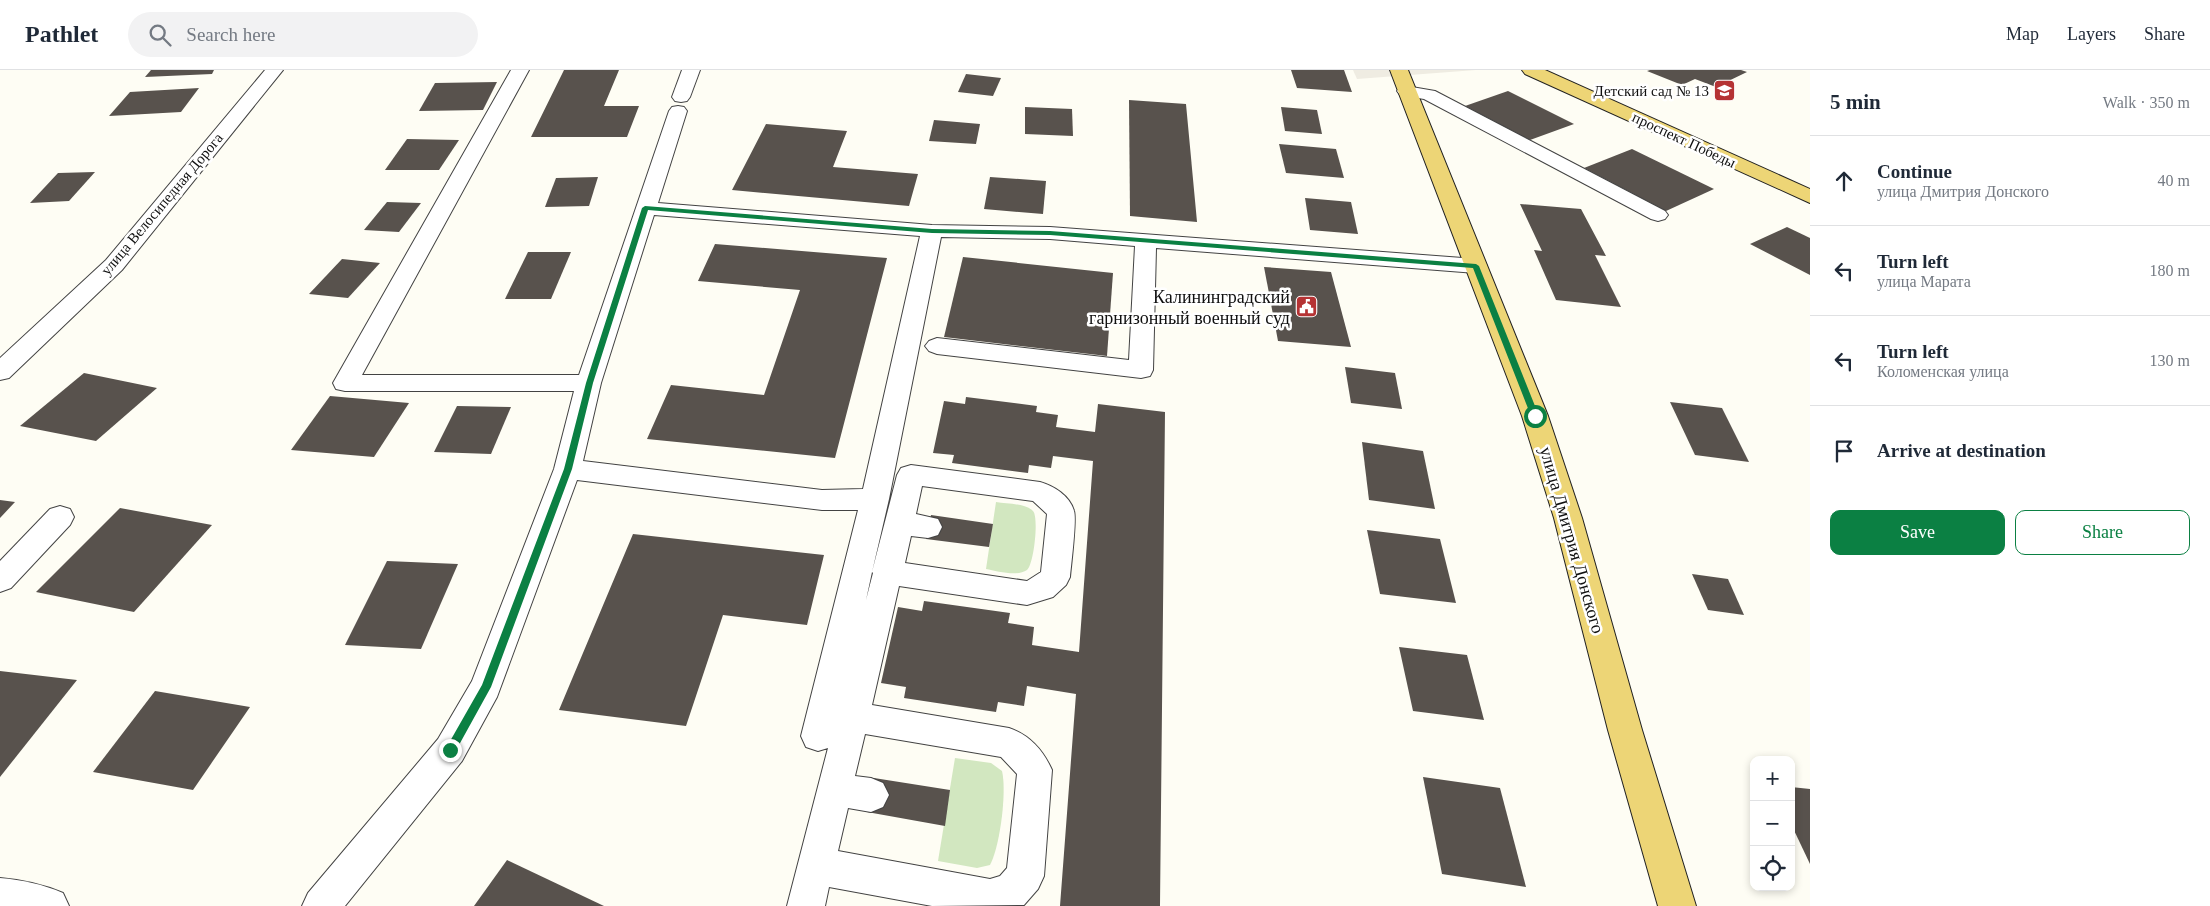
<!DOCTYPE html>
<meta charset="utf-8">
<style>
body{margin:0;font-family:Georgia,serif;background:#f2f2f3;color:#1f2937}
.controls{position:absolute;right:15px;bottom:15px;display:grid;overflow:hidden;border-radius:10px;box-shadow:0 2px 8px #0003}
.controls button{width:45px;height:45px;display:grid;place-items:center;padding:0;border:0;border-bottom:1px solid #e0e1e3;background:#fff;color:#1f2937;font:25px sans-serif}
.stop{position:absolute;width:15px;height:15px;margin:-11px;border:4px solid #0b8043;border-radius:50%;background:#fff}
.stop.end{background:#0b8043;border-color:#fff;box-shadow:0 1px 5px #0008}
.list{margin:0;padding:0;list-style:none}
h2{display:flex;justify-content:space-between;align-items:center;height:65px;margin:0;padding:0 20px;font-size:21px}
h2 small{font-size:16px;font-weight:400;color:#747a83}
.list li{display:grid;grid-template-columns:32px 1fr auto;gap:15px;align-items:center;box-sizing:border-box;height:90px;padding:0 20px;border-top:1px solid #e0e1e3}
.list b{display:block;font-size:19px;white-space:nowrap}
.list p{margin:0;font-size:16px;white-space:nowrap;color:#747a83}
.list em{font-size:16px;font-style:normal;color:#747a83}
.actions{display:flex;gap:10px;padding:15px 20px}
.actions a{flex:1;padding:11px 0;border:1px solid #0b8043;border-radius:10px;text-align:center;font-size:18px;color:#0b8043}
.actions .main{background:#0b8043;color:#fff}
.icon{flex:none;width:28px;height:28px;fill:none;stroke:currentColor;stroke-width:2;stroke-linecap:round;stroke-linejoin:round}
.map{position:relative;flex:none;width:1810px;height:836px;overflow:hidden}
header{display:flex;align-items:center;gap:30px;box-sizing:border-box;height:70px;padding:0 25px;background:#fff;border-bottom:1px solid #e0e1e3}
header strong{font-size:24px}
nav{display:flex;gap:28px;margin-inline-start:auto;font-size:18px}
.search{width:350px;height:45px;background:#f2f2f3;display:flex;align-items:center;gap:12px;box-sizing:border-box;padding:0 18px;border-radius:28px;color:#747a83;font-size:19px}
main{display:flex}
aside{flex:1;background:#fff}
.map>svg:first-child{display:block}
.green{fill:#d2e7c0}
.plaza{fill:#efece2}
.building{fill:#58524d}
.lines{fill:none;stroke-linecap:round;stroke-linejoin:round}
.minor-casing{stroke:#434343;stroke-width:2}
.major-casing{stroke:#212121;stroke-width:2}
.minor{fill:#fff;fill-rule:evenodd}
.major{fill:#edd576;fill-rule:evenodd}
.route{fill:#0b8043}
.labels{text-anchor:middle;stroke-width:5;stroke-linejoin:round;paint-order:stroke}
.far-poi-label{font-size:15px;fill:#101010;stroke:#fff;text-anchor:end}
.far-street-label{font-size:15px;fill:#101010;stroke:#fff}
.poi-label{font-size:18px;fill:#101010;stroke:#fff;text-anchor:end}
.street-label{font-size:18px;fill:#101010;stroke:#fff}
</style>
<header>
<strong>Pathlet</strong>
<div class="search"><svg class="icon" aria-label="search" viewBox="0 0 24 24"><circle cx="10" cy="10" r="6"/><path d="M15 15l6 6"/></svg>Search here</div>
<nav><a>Map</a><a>Layers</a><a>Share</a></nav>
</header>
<main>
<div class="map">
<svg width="1810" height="836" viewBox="0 0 1810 836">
<rect width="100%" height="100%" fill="#fefdf4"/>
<g class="green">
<path d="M996,432C1007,434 1025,433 1033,441C1039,447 1034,494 1027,500C1017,507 997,501 986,499Z"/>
<path d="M955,688L991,693L1002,701C1007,722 1000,776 990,795L977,798L938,791Z"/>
</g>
<path class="plaza" d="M1353,0H1476L1357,9Z"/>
<g class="building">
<path d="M151,0H214L212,4L145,7Z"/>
<path d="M564,0H619L604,36H639L627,67H531Z"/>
<path d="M1291,0H1344L1352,22L1297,18Z"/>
<path d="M1650,0H1741L1747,2L1716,17L1695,9L1682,15L1647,1Z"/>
<path d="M966,4L1001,8L993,26L958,22Z"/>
<path d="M497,12L483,40L419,41L435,13Z"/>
<path d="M199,18L181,42L109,46L130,22Z"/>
<path d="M1508,21L1574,54L1530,70L1465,36Z"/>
<path d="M1129,30L1186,34L1197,152L1130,146Z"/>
<path d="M1025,37L1072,39L1073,66L1025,64Z"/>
<path d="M1281,37L1317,40L1322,64L1285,61Z"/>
<path d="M934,50L980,54L976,74L929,71Z"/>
<path d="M766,54L847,61L833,97L918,104L909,136L732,120Z"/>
<path d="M407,69L459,70L439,100H385Z"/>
<path d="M1279,74L1336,79L1344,108L1286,103Z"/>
<path d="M1632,79L1714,119L1666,141L1584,98Z"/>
<path d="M95,102L69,131L30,133L58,103Z"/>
<path d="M598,107L589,136L545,137L556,108Z"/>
<path d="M990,107L1046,111L1043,144L984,139Z"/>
<path d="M1305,128L1351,132L1358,164L1310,160Z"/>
<path d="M387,132L421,133L399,162L364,160Z"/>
<path d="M1520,134L1581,139L1606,186L1595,185L1621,237L1556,230L1534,180L1542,181Z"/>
<path d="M1787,157L1810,168V205L1750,174Z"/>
<path d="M715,174L887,188L835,388L647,369L671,315L764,325L800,220L698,211Z"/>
<path d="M528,182H571L551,229H505Z"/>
<path d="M963,187L1113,203L1107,286L944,267Z"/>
<path d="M342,189L380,193L348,228L309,224Z"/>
<path d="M1264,197L1331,202L1351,277L1278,271Z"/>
<path d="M1345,297L1395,303L1402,339L1351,333Z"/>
<path d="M84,303L157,318L96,371L20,356Z"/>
<path d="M330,326L409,333L374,387L291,380Z"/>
<path d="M966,327L1037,336L1036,342L1058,345L1056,357L1095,362L1098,334L1165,342L1160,836H1060L1076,624L1027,616L1024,636L998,632L996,642L904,628L906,617L881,613L898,537L922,541L924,531L1010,543L1008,553L1034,557L1032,575L1079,582L1093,391L1053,386L1051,398L1029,395L1028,403L952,393L954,385L933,383L944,331L965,334Z"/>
<path d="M1670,332L1722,338L1749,392L1695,385Z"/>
<path d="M457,336L511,337L491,384L434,382Z"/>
<path d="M1362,372L1423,381L1435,439L1369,430Z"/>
<path d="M0,430L15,432L0,448Z"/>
<path d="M120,438L212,455L134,542L36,522Z"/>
<path d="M931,445L993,454L989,477L926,469Z"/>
<path d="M1367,460L1440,469L1456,533L1380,524Z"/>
<path d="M633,464L824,485L807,555L723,545L686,656L559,640Z"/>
<path d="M387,491L458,494L421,579L345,575Z"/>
<path d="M1692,504L1728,509L1744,545L1708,540Z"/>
<path d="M1399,577L1467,585L1484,650L1413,641Z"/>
<path d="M0,601L77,610L0,707Z"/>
<path d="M155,621L250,637L193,720L93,702Z"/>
<path d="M1423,707L1500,718L1526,817L1442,804Z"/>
<path d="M874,708L950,720L945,756L867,742Z"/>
<path d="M1791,717L1810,719V794L1791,754Z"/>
<path d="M507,790L604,836H474Z"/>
</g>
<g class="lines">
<defs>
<g id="minor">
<path d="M265,0H283L122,200L9,308L0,310V288L106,190Z"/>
<path d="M511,0H529L362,305H579L669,41L672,37L678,36L684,37L687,41L658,133L932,155L1050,157L1476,189L1484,191L1487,196L1484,201L1476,203L1156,178L1153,300L1150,306L1141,308L937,284L929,281L925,276L929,271L937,268L1129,290L1135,176L1050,169L941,167L889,429L872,502L897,405L901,398L911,395L1040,412C1054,416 1070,426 1074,441C1077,449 1071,495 1070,507L1066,515L1053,527L1027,535L899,516L872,635L1009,658C1030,665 1043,680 1052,700L1044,806L1038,819L1024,835L932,836L829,817L825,836H787L828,678L818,681L806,677L801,666L858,440H822L577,410L497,627L462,691L345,836H302L308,823L438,669L472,611L554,399L574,321H345L336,319L333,313ZM654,145L920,166L863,419L822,420L583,391L601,313ZM922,416L1033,431L1047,444L1041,502L1027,511L905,493L911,466L928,468L938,465L942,457L938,449L916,444ZM872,502L873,503L866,530ZM865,664L1001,687L1017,704L1007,798L1000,806L990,809L838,781L848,738L871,742L883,737L889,725L883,713L871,708L855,706Z"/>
<path d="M682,0H700L690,27L687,31L681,32L675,31L672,27Z"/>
<path d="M1406,16L1435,21L1665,141L1668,145L1665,149L1658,151L1651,149L1424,29L1400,25L1397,21L1400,17Z"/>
<path d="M60,436L70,439L74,447L70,455L11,518L0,522V491L50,439Z"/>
<path d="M0,808C23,810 42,814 63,823L69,836H0Z"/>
</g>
<g id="major">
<path d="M1390,0H1408L1548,346L1582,448L1642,660L1696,836H1658L1608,660L1554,448L1522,346Z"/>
<path d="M1522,0H1545L1810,119V133L1525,4Z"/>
</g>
</defs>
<use href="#minor" class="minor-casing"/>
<use href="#major" class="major-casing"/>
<use href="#minor" class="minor"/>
<use href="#major" class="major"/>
</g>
<path class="route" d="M645,136L932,159L1050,161L1476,194L1479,196L1539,346L1535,349L1531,346L1473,198L1050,165L932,163L648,140L593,313L572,399L491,617L454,684L450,685L445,680L482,615L564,399L586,313L642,138Z"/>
<defs>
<symbol id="school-square" viewBox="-11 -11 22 22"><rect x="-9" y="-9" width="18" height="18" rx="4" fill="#b53334" stroke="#fff"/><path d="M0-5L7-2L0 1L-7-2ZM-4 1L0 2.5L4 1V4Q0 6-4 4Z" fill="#fff"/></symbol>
<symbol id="civic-square" viewBox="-11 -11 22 22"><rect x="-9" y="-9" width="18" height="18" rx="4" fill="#b53334" stroke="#fff"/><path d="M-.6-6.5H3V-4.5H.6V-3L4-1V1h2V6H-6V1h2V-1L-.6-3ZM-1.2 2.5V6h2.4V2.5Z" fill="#fff"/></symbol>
</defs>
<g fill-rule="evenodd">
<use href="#school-square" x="1712" y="8" width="25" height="25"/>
<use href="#civic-square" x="1294" y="224" width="25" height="25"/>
</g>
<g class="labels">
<g class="far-poi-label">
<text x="1709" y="26">Детский сад № 13</text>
</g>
<g class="far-street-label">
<text transform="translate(1684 70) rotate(25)" y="5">проспект Победы</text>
<text transform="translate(162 134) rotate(-50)" y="5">улица Велосипедная Дорога</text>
</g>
<g class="poi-label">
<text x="1290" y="233">Калининградский<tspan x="1290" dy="21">гарнизонный военный суд</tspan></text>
</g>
<g class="street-label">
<text transform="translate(1572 470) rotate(74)" y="6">улица Дмитрия Донского</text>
</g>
</g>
</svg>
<div class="controls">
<button>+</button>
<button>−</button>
<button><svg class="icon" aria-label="locate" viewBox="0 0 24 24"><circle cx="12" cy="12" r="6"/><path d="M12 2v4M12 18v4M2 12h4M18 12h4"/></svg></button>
</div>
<div class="stop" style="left:1535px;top:346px"></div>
<div class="stop end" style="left:450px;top:680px"></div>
</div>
<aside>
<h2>5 min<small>Walk · 350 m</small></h2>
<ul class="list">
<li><svg class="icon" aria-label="ahead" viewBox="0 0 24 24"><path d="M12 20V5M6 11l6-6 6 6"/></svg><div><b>Continue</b><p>улица Дмитрия Донского</p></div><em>40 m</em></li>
<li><svg class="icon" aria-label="left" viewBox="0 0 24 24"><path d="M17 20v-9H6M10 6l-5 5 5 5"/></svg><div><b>Turn left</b><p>улица Марата</p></div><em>180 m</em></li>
<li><svg class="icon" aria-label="left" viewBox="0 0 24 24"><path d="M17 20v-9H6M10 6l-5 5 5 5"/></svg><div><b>Turn left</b><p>Коломенская улица</p></div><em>130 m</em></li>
<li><svg class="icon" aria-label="arrive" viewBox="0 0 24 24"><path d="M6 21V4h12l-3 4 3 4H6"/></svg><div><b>Arrive at destination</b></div></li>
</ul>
<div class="actions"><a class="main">Save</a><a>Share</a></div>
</aside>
</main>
